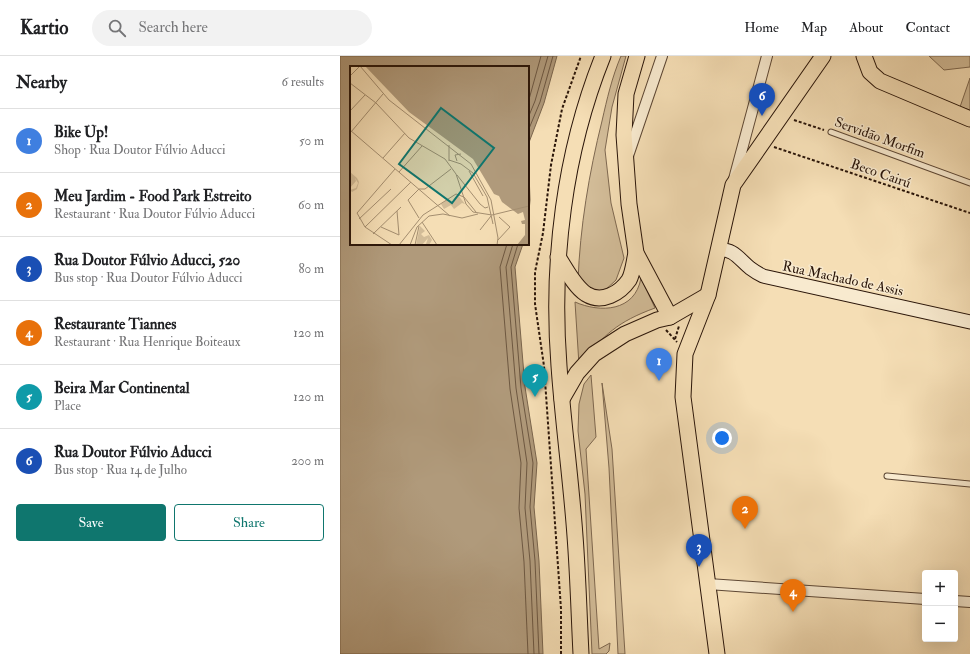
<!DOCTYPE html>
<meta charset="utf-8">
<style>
body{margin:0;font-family:"IM FELL Double Pica",serif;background:#f2f2f2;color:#202124}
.controls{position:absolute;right:12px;bottom:12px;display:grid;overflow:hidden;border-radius:4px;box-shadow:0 4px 16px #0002}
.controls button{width:36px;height:36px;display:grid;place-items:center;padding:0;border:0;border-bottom:1px solid #e0e0e0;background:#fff;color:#202124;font:20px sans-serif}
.you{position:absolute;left:382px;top:382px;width:14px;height:14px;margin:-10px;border:3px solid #fff;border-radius:50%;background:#1a73e8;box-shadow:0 0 0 6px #1a73e833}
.badge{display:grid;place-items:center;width:26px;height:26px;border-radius:50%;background:#0f766e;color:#fff;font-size:13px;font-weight:700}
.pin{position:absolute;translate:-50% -33px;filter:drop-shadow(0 1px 2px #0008)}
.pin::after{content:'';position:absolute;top:21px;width:14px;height:12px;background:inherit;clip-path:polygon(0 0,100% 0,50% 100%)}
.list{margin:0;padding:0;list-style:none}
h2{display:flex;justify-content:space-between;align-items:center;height:52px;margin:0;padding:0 16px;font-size:17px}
h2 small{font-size:13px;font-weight:400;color:#757577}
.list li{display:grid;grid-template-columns:26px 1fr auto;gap:12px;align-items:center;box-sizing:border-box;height:64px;padding:0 16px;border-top:1px solid #e0e0e0}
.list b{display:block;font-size:15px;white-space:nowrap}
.list p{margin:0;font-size:13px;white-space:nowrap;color:#757577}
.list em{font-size:13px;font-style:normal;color:#757577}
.actions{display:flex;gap:8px;padding:12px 16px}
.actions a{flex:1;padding:9px 0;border:1px solid #0f766e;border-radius:4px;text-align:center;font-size:14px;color:#0f766e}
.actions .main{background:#0f766e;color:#fff}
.icon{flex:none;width:22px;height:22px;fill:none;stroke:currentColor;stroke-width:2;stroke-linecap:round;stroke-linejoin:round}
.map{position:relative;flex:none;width:630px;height:598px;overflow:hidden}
header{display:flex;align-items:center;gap:24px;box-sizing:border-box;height:56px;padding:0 20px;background:#fff;border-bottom:1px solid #e0e0e0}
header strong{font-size:19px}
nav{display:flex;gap:22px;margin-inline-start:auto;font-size:14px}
.search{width:280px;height:36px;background:#f2f2f2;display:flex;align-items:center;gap:10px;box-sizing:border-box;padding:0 14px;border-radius:22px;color:#757577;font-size:15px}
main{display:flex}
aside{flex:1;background:#fff}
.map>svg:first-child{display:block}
.green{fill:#d2bc98;stroke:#7e6850}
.water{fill:#b09a7b;stroke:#7a654d}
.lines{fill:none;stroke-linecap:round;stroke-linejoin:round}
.shore{stroke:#6d5842;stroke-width:1}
.lane-casing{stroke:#5d4734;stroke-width:7}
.street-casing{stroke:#5d4734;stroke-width:12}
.secondary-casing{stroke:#2a1509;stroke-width:15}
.primary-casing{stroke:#2a1509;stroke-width:17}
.path{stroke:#2a1509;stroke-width:2;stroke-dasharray:3 2;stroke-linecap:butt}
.lane{stroke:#f8eacf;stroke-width:5}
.street{stroke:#f8eacf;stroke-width:10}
.secondary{stroke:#f8eacf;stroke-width:13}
.primary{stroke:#f5deb5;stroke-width:15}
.labels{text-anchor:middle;stroke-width:3;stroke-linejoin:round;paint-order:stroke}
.street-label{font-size:14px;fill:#2a1509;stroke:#f8eacf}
.inset-road{fill:none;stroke:#a48e70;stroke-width:1}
.view{fill:#0f766e;fill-opacity:0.15;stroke:#0f766e;stroke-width:2}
.inset-edge{fill:none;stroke:#2a1509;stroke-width:2}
</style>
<header>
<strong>Kartio</strong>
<div class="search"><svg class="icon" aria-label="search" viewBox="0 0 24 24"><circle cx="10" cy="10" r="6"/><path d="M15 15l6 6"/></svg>Search here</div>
<nav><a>Home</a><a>Map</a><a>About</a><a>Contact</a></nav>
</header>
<main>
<aside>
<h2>Nearby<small>6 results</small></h2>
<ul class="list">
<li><span class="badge" style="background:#3f7fe0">1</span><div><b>Bike Up!</b><p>Shop · Rua Doutor Fúlvio Aducci</p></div><em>50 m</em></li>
<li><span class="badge" style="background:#e8710a">2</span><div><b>Meu Jardim - Food Park Estreito</b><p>Restaurant · Rua Doutor Fúlvio Aducci</p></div><em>60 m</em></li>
<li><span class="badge" style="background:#1a4fb4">3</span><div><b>Rua Doutor Fúlvio Aducci, 520</b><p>Bus stop · Rua Doutor Fúlvio Aducci</p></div><em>80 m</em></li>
<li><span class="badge" style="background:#e8710a">4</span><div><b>Restaurante Tiannes</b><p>Restaurant · Rua Henrique Boiteaux</p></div><em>120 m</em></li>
<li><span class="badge" style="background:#0f9aa8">5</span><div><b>Beira Mar Continental</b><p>Place</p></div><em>120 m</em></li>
<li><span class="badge" style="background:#1a4fb4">6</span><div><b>Rua Doutor Fúlvio Aducci</b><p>Bus stop · Rua 14 de Julho</p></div><em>200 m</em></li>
</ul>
<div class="actions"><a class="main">Save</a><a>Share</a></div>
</aside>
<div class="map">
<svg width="630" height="598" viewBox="0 0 630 598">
<rect width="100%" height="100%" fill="#f5deb5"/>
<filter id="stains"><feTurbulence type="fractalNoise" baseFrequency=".005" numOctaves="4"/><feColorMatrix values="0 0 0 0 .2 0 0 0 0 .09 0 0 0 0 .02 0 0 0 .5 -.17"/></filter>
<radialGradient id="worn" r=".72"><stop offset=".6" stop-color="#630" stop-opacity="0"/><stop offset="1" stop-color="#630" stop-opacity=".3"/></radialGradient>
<g class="green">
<path d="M281,0H286L272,51L265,94L271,147L284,202L276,224L262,237L250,236L238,225C240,171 249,117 262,65C267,43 272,21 281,0Z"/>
<path d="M589,0H630V11L604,14Z"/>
<path d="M630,22V54L620,51Z"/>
<path d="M301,222L315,252C277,266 265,278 239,309L235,246C260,257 295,256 301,222Z"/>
<path d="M251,319L256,381L246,393L259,593L270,587L269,595L266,598H252L245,438L238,375L239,348L244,328Z"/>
<path d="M262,327L272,393L285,598H278L269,412Z"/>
</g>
<path class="water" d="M0,0H217L204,47L188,89L190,144L188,167V11H11V188H183L175,211L185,331L197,407L194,451L199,505L203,598H0Z"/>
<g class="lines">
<g class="shore">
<path d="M188,47L201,0"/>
<path d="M188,62L195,45L208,0"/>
<path d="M188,75L200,46L213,0"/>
<path d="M167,188L160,211L170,333L181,407L179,452L184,506L188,598"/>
<path d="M173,188L166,211L176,332L187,407L185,452L190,505L194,598"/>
<path d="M178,188L171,211L181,332L193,407L190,451L195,505L199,598"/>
</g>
<defs>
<g id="lane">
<path d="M491,76L630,127"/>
<path d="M547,420L630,428"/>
</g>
<g id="street">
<path d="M288,100L322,0"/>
<path d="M394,123L427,0"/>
<path d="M368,528L585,543"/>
<path d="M615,545L630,546"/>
</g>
<path id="secondary" d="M378,194C393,192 399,203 410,212C414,215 419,218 423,220L630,266"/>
<g id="primary">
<path d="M297,0L286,38L284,79L289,148L296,197L330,261"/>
<path d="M524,0L530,16L540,25L630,63"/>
<path d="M218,201C226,213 234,230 246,238C262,248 280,237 289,224C293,217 294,205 296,197"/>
<path d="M222,343L237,317L254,298L285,278L317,264L330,261L368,239"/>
<path d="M241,598C239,559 238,519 235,480C231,423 223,367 219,310C211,206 224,97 263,0"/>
<path d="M377,598L343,341L345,298L368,239L393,129L483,0"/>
</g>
</defs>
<use href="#lane" class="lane-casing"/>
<use href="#street" class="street-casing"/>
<use href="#secondary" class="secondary-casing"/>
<use href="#primary" class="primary-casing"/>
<g class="path">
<path d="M454,64L484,74"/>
<path d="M434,91L630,157"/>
<path d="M326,274L337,286"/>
<path d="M335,283L339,270"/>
<path d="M221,598V553L204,310L195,248V216L203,177L211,109L222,53L241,0"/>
</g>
<use href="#lane" class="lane"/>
<use href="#street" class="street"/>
<use href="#secondary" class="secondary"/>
<use href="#primary" class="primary"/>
</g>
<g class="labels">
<g class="street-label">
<text transform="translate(540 81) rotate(20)" y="5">Servidão Morfim</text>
<text transform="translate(541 117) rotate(19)" y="5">Beco Cairú</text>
<text transform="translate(503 222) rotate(12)" y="5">Rua Machado de Assis</text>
</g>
</g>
<g transform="translate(10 10)">
<rect width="179" height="179" fill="#f5deb5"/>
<path d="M0,106L7,112L9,116L7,123L2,126L0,124L6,122L8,117L5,112L6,115L0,122ZM108,129L115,138L112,137L104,143L101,139L94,143L91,138L98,133L101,137ZM70,160L75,165L71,168L74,171L79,169L82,174L79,179L76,178L78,172L72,179H66Z" fill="#d2bc98"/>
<path d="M15,0H179V179H167L175,169V158H172L171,155L175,154L173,146L168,148L152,136L149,130L144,128L123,93L59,46Z" fill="#b09a7b"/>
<path class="inset-road" d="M10,0L39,34L121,98L141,134L148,172L147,179M0,10L10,0M0,17L26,37L59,72L95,93L106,108L116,138L123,146L142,149L179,140M0,45L15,29M0,64L100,150M1,66L33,28M33,92L55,67M99,94L111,98L123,107L137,131L143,158M99,95V79M107,95L105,89L111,88M119,105L133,130M49,106L72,80M107,109L130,138L135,142L138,141M69,152L58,134L69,123H75L101,103M9,153L41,123M72,156L87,179M15,161L61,116M31,161L49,169L47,145M130,164L141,150M23,168L51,141M148,174L160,161L149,151M42,179L15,161L7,147L45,103M49,179L73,149L106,128L114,131L126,146M60,179L67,161L79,150L93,148L112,152L128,148M65,179L69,160"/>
<path class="view" d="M91,42L144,82L102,137L49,98Z"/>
<rect width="179" height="179" class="inset-edge"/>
</g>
<rect width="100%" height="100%" filter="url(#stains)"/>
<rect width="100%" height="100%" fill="url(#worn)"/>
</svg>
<div class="controls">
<button>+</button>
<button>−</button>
</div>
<div class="you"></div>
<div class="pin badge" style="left:319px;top:325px;background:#3f7fe0">1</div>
<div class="pin badge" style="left:405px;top:473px;background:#e8710a">2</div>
<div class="pin badge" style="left:359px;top:511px;background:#1a4fb4">3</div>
<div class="pin badge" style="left:453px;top:556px;background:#e8710a">4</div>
<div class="pin badge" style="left:195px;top:341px;background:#0f9aa8">5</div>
<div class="pin badge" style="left:422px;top:60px;background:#1a4fb4">6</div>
</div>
</main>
